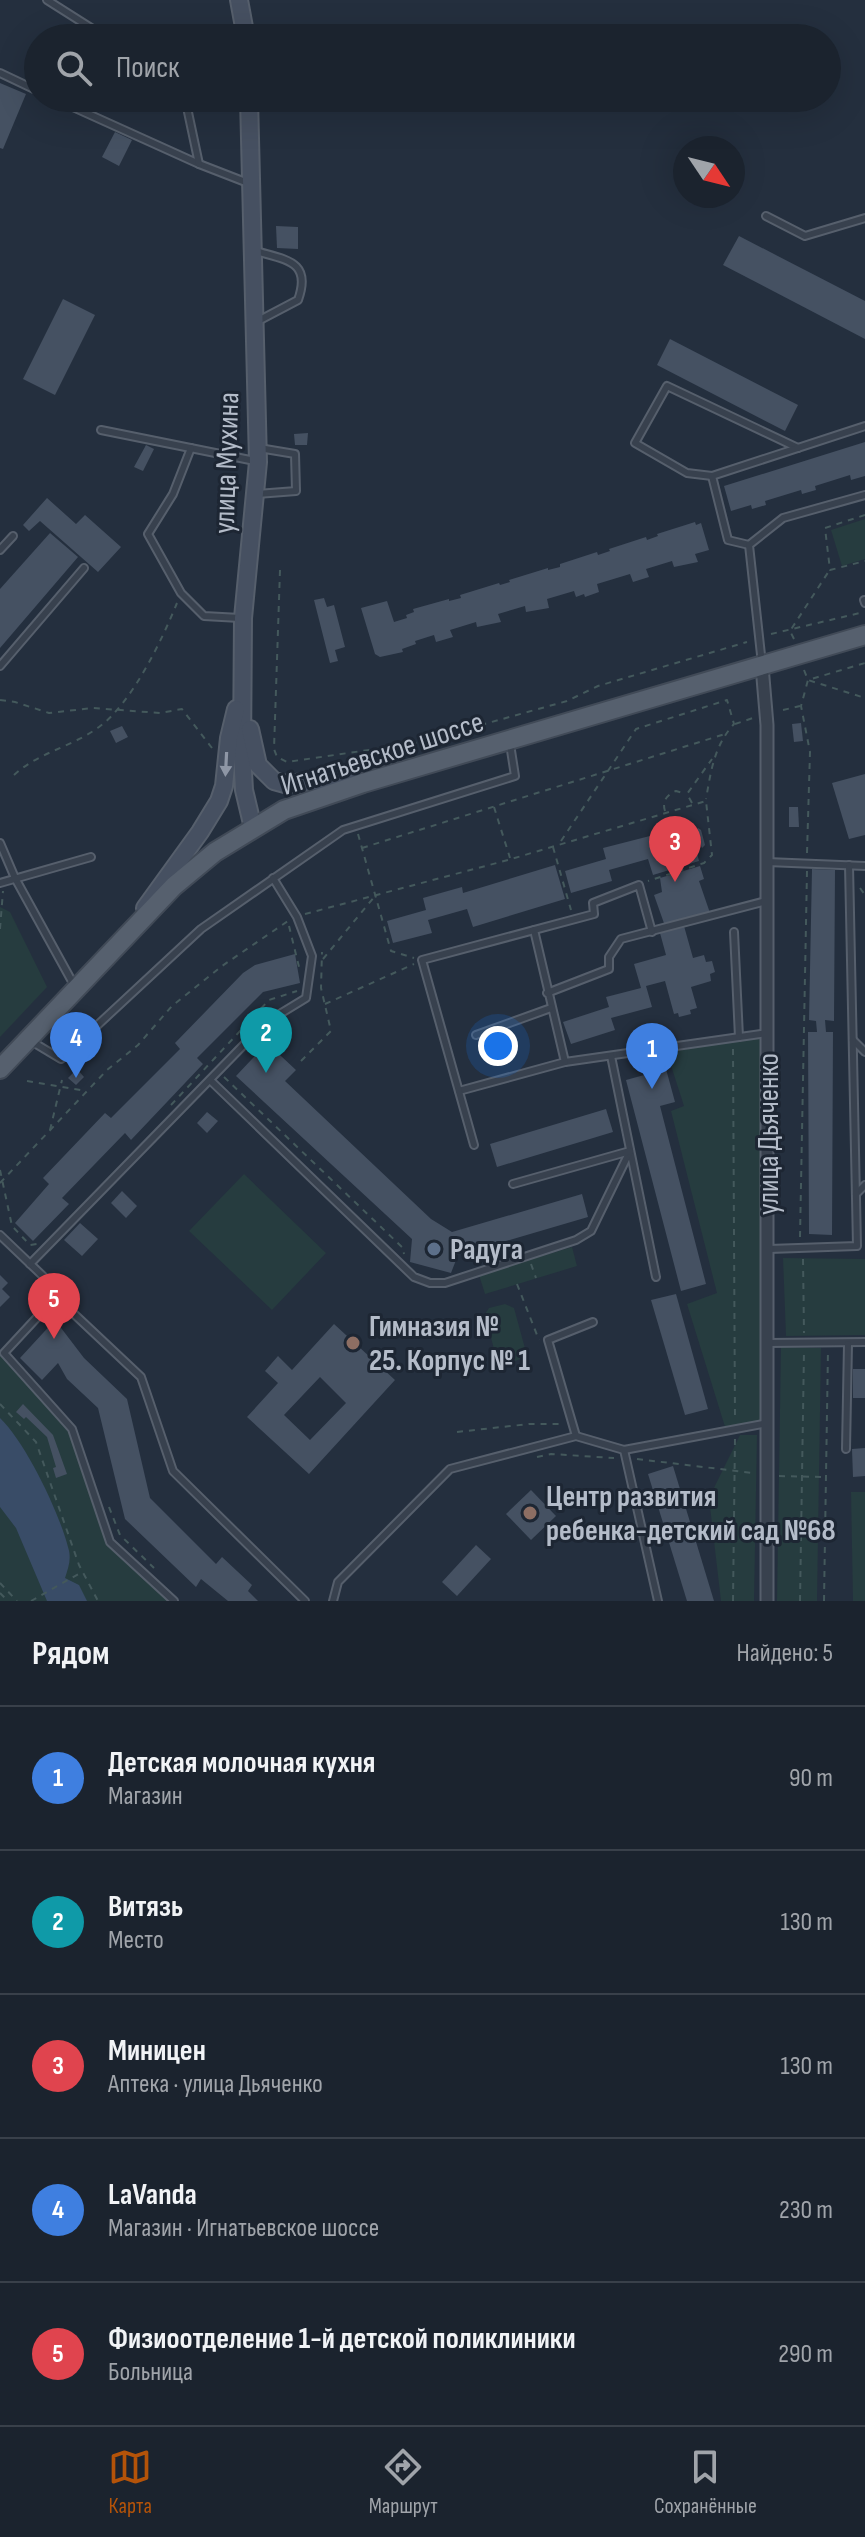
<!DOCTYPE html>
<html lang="ru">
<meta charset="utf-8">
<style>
body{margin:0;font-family:"Sofia Sans Condensed",sans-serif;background:#242b36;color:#f1f3f6}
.compass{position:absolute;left:673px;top:136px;width:72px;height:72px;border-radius:50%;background:#1b232e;box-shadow:0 8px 32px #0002;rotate:125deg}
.you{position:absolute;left:498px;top:1046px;width:28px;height:28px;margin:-20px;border:6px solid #fff;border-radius:50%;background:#1a73e8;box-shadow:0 0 0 12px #1a73e833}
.badge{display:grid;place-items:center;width:52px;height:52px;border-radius:50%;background:#b45309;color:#fff;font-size:26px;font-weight:700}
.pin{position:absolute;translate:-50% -66px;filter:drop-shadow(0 2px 4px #0008)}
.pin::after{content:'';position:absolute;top:42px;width:28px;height:24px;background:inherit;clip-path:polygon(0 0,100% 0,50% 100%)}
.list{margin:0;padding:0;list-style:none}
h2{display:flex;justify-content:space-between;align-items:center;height:104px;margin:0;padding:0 32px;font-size:34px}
h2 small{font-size:26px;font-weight:400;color:#a0a4aa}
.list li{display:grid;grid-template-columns:52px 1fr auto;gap:24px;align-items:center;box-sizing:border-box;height:144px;padding:0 32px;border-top:2px solid #39404a}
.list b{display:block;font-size:30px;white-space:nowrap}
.list p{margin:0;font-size:26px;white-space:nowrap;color:#a0a4aa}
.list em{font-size:26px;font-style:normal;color:#a0a4aa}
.icon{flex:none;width:44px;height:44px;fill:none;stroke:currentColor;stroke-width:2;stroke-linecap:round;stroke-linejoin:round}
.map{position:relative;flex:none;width:865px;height:1601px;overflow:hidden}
.search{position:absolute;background:#1b232e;box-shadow:0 8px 32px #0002;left:24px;right:24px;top:24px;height:88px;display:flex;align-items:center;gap:20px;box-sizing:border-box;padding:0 28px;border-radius:44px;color:#a0a4aa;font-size:30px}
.sheet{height:824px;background:#1b232e}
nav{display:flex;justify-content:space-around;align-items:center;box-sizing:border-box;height:112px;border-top:2px solid #39404a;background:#1b232e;font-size:22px;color:#a0a4aa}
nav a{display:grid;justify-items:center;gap:4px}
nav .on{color:#b45309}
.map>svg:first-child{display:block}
.green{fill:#263c3f}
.water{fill:#394c67}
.building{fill:#455162;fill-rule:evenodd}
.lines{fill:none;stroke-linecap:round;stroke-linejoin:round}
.service-casing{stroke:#565f6c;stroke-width:10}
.minor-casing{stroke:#565f6c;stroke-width:15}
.secondary-casing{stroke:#565f6c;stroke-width:20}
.primary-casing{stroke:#414a57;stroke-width:22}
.path{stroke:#44595c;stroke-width:2;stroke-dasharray:6 6;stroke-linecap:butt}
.service{stroke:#38414e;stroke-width:6}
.minor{stroke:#38414e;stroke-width:11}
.secondary{stroke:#465061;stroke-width:16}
.primary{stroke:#56606e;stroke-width:18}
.oneway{fill:#8e96a5}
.service-dot{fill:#5c6f8a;stroke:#1d2633;stroke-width:3}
.education-dot{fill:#8d6e63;stroke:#1d2633;stroke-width:3}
.labels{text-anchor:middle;stroke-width:6;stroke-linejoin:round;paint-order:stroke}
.street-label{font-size:30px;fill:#b4bcc9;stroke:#1d2633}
.poi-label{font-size:30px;font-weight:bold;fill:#b4bcc9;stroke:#1d2633;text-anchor:start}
</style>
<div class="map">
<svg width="865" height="1601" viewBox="0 0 865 1601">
<rect width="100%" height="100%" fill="#242f3e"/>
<g class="green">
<path d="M865,519V559L842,566L831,530Z"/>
<path d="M0,907L10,912L47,987L0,1037Z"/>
<path d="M768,1033V1423L726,1430L687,1304L717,1293L671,1111L684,1106L667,1053Z"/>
<path d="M244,1174L326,1253L272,1310L189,1231Z"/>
<path d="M572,1247L577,1266L485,1294L479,1275Z"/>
<path d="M783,1258L865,1259V1335L786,1336Z"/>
<path d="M505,1304L514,1308L526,1352L524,1358L503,1365L497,1361L485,1314L489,1308Z"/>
<path d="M781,1347L821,1348L817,1601H777Z"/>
<path d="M0,1352L69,1432L114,1552L170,1601H0Z"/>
<path d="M740,1435H757L754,1601H721L709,1498Z"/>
<path d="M851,1492H865V1601H853Z"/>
</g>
<path class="water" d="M0,1418C26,1443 59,1512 68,1547C72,1559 68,1568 65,1578L79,1585L87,1601H47L16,1528L0,1507Z"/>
<g class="building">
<path d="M0,83L26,94L3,149L0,148Z"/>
<path d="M115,132L132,140L119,166L102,157Z"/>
<path d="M276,226L298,227V249L277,248Z"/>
<path d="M739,236L865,301V339L723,265Z"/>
<path d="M63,299L95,315L55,395L23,379Z"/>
<path d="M670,339L798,405L785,431L657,365Z"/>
<path d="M308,433L307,445H295L294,434Z"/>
<path d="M865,442V476L851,480L850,475L815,486L816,490L802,494L801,490L765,501L766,505L752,509L751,505L731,511L724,486Z"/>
<path d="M146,445L154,449L143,471L134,467Z"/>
<path d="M47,498L76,524L85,515L121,547L98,572L40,521L29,531L23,525Z"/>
<path d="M695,522L696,525L701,523L709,550L695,554L698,562L674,567L672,561L646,569L649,577L633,582L630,574L597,584L599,592L585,597L584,594L576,597L574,591L547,599L549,608L526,612L525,606L498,614L501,622L477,627L476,622L450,630L453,637L436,642L434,635L415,641L416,644L402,649L403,652L380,657L375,654L361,608L387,601L394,622L407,618L406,615L414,612L413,609L449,599V601L461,598L460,595L499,583L500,585L510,582L509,580L548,568V570L560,567V564L597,552L598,555L610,551L609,549L646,537L647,540L658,536L657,534Z"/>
<path d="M50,533L78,557L0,648V589Z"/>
<path d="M324,598L327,607L334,605L345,647L335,650L338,661L330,663L314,600Z"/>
<path d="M801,723L803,741L794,742L792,724Z"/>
<path d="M122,726L128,737L116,743L110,731Z"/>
<path d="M865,774V835L849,839L832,783Z"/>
<path d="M789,807H798L799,827H789Z"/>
<path d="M689,826L692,834L698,828L701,830L705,845L702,848L697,837L693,838L699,861L653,875L648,859L609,870L612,881L571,893L565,871L606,859L603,848Z"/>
<path d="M555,865L565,899L473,927L467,909L428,920L432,933L393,943L387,921L426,910L423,898L462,887L463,893Z"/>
<path d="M700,866L704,879L699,881L710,913L665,926L654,895L662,892L660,878Z"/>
<path d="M812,869L835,870L834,1021L825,1020L826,1032H833L832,1235L809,1234L808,1032H817L816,1021L809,1020Z"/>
<path d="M684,926L693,958L704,955L706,962L712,961L715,972L710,974L711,981L691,987L697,1008L690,1010L691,1014L679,1017L678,1013L674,1014L665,981L646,986L652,1007L611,1018L615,1030L571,1044L563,1022L609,1007L606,997L641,988L634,964L666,955L660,933Z"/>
<path d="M295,954L300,983L263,992L197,1058L203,1064L131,1140L125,1133L62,1198L69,1204L33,1241L15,1223L49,1184L43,1178L105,1113L111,1118L180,1049L175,1043L243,973L255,965Z"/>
<path d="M267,1043L296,1070L285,1081L431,1219L452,1232L582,1194L588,1217L458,1255L451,1273L410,1262L412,1239L236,1076Z"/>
<path d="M77,1069L84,1077L76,1085L68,1078Z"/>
<path d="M666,1069L675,1102L660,1106L706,1284L681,1291L626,1080Z"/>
<path d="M606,1109L613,1132L497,1167L490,1144Z"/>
<path d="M207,1112L218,1121L207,1133L197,1123Z"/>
<path d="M122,1191L137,1206L126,1218L111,1203Z"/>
<path d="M80,1223L98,1239L82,1256L64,1240Z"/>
<path d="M0,1275L8,1283L2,1289L10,1297L0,1307Z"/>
<path d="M676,1294L708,1409L685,1415L651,1300Z"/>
<path d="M55,1320L84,1358L127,1399L150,1498L216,1564L222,1557L252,1585L248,1591L258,1601H228L201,1579L196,1587L125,1519L98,1408L67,1379L58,1363L42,1380L20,1358Z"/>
<path d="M334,1324L395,1380L309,1474L247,1417L278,1383L265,1371L278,1356L292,1370ZM320,1377L346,1403L310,1440L284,1415Z"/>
<rect x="853" y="1369" width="12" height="29"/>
<path d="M23,1404L53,1435L67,1474L56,1478L53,1468L56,1467L47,1437L26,1417L24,1419L16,1412Z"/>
<path d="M865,1448V1476L853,1477L852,1449Z"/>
<path d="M673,1466L714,1601H687L648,1474Z"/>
<path d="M531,1490L556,1516L531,1540L506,1514Z"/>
<path d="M476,1545L491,1559L457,1596L442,1582Z"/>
</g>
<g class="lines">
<defs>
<g id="service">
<path d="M47,0L107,38"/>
<path d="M0,73L38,91"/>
<path d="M53,98L199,164L248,183"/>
<path d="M185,98L199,164"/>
<path d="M766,216L805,236L865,218"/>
<path d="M256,251C286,260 312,261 298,300L258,321"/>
<path d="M101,430L255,461"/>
<path d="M191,448L173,494L148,534L181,593L204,616L240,618"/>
<path d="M712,476L687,473L635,443L667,386L798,448"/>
<path d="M257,494L296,491L295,454L259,448"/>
<path d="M749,545L728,540L712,476L865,426"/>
<path d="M0,550L13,536"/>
<path d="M864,600L865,603"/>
<path d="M762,664L749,545L783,518L865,495"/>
<path d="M0,666L84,568"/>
<path d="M0,843L15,878L74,985"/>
<path d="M767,862L865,866"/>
<path d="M0,883L91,857"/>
<path d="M534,930L565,1062L767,1033"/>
<path d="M734,932L739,1037"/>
<path d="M547,993L609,969V957L621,939L766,901"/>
<path d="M476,1035L551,1008"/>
<path d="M853,1040L865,1052"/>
<path d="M31,1041L61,1059L201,929L343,830L515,776L510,744"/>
<path d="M611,1056L656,1277"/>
<path d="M210,1080L414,1277L430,1283H445L576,1240L591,1231L630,1151"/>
<path d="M459,1091L565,1062"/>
<path d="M474,1145L422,960L594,914L593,903L639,885L652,932"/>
<path d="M513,1184L630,1151"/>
<path d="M856,1194L865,1185"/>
<path d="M0,1235L47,1280L56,1297L141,1377L173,1471L305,1601"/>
<path d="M769,1249L857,1246L849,865"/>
<path d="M30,1264L265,1023L306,998L312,956L297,917L273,878"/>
<path d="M56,1297L4,1353L72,1429L110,1542L174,1601"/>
<path d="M768,1343L865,1342"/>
<path d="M576,1436L548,1340L593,1322"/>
<path d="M846,1449L848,1344"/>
<path d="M624,1450L658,1601"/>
<path d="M333,1601L338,1582L450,1469L576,1436L624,1450L768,1423"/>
</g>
<path id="minor" d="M762,666L767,725V1601"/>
<g id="secondary">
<path d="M239,0L246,38"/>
<path d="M249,98L258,462L243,618L242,753L244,790L253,828"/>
<path d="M250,729L258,765L274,781L285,784L340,779L363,783"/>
<path d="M145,908L200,832L219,801L224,786L229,738L236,709"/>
</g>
<path id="primary" d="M0,1069L174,886L215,852L284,810L363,783L865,635"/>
</defs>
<use href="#service" class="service-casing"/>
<use href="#minor" class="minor-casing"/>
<use href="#secondary" class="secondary-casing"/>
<use href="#primary" class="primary-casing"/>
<g class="path">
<path d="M865,515L825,528L830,570L865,561"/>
<path d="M280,570L274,749L277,757L287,762L416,743L567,701L598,686L747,642"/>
<path d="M771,634L864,612"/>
<path d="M794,639L790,631L829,571"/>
<path d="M804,670L808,680L865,698"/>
<path d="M0,700L15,702L49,713L93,708L160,713L182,709L212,748"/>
<path d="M783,710L800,706"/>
<path d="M735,724L753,718"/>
<path d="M14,775C39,752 72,747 99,727C132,703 162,640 177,603"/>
<path d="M692,803L687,794L712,759"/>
<path d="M494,807L510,858"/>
<path d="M665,811C662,802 666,795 676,791L686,794"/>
<path d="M358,834L391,951L414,958"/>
<path d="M561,841L636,729L727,700L734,724C714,746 711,771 706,799"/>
<path d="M553,847L571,910"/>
<path d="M362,848L725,734"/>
<path d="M807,853L810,752L801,706L808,680L865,663"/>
<path d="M860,888L865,895"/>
<path d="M305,914L508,860L706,801L712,855L704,863L648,881"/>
<path d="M289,926L300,971"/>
<path d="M0,929L3,891"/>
<path d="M323,959L375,896"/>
<path d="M325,1004L414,964"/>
<path d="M733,1049L735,1419"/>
<path d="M301,1061L331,1031L321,988L322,952"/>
<path d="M224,1077L403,1248L404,1254"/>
<path d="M27,1081L86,1091"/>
<path d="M171,1105L269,1000L297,991"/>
<path d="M50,1130L62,1080"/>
<path d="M0,1170L12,1226L30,1245L37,1244"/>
<path d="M0,1183L107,1070L138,1045L172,1006L222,966L288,921"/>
<path d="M800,1237L807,871"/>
<path d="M803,1259L804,1333"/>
<path d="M531,1264L536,1278"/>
<path d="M517,1284L539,1340"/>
<path d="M0,1404L36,1442L79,1565L98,1601"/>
<path d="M457,1432L529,1424H563"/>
<path d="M537,1457L551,1454L614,1458"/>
<path d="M637,1459L753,1473"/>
<path d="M779,1476L826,1477"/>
<path d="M109,1507L120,1535L154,1568"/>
<path d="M0,1583L17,1601"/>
<path d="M0,1593L8,1601"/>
<path d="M31,1601L82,1572"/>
<path d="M733,1601L735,1437"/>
<path d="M800,1601L804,1351"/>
<path d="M824,1601L828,1350"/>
</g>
<use href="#service" class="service"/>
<use href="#minor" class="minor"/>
<use href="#secondary" class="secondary"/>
<use href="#primary" class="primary"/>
</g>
<defs><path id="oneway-solid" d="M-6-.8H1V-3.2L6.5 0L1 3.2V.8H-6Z" transform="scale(2)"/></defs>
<use class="oneway" href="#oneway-solid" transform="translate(226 764) rotate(93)"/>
<circle class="service-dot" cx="434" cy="1249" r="8"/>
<g class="education-dot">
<circle cx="353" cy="1343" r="8"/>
<circle cx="530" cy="1513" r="8"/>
</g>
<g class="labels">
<g class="street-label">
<text transform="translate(226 463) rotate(-88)" y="10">улица Мухина</text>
<text transform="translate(382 753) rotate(-18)" y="10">Игнатьевское шоссе</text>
<text transform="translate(768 1134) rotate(-90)" y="10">улица Дьяченко</text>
</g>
<g class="poi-label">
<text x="450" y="1259">Радуга</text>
<text x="369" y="1336">Гимназия №<tspan x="369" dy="34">25. Корпус № 1</tspan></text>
<text x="546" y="1506">Центр развития<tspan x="546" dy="34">ребенка-детский сад №68</tspan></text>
</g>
</g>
</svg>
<svg class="compass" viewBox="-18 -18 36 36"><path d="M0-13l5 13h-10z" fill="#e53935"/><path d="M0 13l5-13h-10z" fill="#a0a4aa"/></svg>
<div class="you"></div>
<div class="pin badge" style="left:652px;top:1089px;background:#3f7fe0">1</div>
<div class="pin badge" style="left:266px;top:1073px;background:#0f9aa8">2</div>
<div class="pin badge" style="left:675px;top:882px;background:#e0444e">3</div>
<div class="pin badge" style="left:76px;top:1078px;background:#3f7fe0">4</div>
<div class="pin badge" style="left:54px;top:1339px;background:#e0444e">5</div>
<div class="search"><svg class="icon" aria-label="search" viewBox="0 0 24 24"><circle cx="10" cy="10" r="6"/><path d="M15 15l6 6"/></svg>Поиск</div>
</div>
<section class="sheet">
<h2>Рядом<small>Найдено: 5</small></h2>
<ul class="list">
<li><span class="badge" style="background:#3f7fe0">1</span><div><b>Детская молочная кухня</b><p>Магазин</p></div><em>90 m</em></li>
<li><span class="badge" style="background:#0f9aa8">2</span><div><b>Витязь</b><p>Место</p></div><em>130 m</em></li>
<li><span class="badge" style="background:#e0444e">3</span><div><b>Миницен</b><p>Аптека · улица Дьяченко</p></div><em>130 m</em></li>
<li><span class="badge" style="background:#3f7fe0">4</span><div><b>LaVanda</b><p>Магазин · Игнатьевское шоссе</p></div><em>230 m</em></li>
<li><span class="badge" style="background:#e0444e">5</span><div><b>Физиоотделение 1-й детской поликлиники</b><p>Больница</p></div><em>290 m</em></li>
</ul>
</section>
<nav>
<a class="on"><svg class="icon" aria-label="map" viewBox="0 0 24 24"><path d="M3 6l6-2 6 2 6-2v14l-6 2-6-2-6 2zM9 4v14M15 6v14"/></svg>Карта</a>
<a><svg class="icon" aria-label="directions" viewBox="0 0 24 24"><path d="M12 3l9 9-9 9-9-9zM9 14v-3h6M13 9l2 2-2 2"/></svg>Маршрут</a>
<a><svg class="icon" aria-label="saved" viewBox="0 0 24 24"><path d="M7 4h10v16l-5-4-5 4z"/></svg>Сохранённые</a>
</nav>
